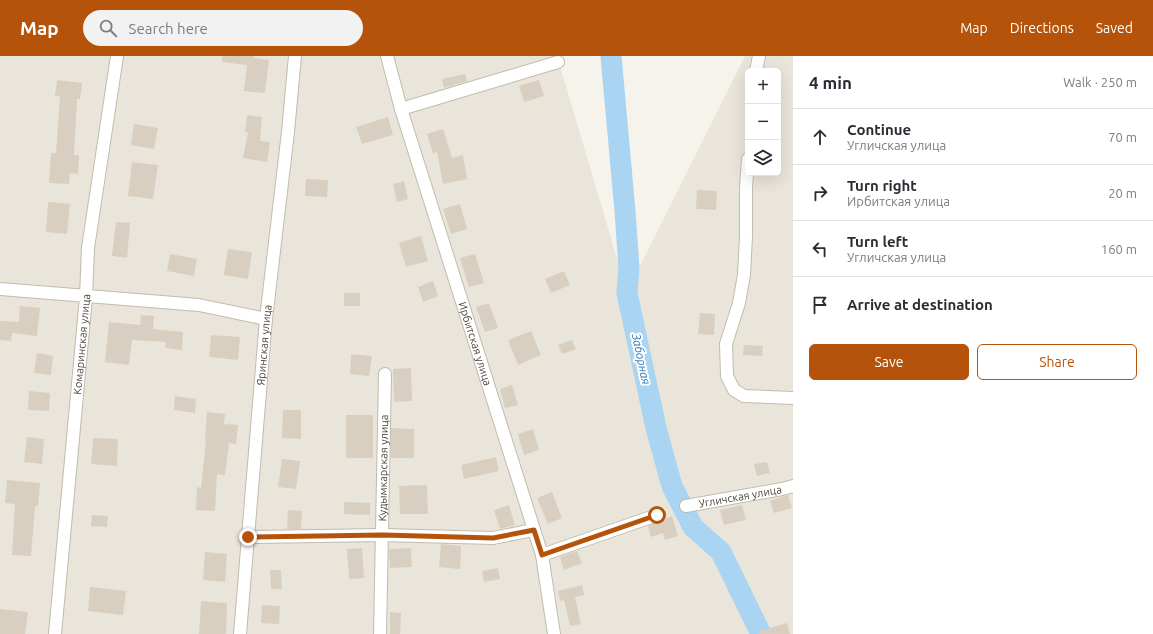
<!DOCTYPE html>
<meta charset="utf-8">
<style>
body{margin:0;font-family:Ubuntu,sans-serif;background:#f2f2f3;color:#2b2b33}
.controls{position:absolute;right:12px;top:12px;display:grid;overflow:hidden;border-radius:6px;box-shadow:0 4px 16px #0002}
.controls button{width:36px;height:36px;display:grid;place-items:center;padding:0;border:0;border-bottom:1px solid #e1e1e2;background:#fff;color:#2b2b33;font:20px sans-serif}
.stop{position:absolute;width:12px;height:12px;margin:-9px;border:3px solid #b45309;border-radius:50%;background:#fff}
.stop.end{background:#b45309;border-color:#fff;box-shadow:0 1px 4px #0008}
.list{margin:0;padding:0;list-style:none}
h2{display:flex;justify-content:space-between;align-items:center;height:52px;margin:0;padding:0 16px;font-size:17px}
h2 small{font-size:13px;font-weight:400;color:#7c7c81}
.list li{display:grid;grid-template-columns:26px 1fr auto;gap:12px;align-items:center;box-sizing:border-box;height:56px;padding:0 16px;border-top:1px solid #e1e1e2}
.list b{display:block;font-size:15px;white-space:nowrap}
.list p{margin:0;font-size:13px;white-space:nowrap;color:#7c7c81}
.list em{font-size:13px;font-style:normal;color:#7c7c81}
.actions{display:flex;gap:8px;padding:12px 16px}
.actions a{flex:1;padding:9px 0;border:1px solid #b45309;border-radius:6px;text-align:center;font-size:14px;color:#b45309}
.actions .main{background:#b45309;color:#fff}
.icon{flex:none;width:22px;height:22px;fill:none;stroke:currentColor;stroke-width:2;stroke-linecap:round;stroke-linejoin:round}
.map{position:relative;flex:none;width:793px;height:578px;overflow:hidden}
header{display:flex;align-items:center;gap:24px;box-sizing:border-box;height:56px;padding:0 20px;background:#b45309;color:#fff}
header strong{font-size:19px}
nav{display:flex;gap:22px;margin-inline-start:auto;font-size:14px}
.search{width:280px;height:36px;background:#f2f2f3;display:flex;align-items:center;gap:10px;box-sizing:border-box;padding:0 14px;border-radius:22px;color:#7c7c81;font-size:15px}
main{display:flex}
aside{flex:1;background:#fff}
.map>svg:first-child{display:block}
.residential{fill:#eae5da;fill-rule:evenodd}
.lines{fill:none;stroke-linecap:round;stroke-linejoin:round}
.river{stroke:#a9d4f2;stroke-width:21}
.building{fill:#d8cfc1}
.minor-casing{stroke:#c2bbae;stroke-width:14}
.minor{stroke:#fff;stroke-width:12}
.route{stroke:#b45309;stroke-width:5}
.labels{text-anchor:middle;stroke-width:4;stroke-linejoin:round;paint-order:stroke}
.street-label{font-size:11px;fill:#4b4439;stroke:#fff}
.water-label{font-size:12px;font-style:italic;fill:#2e7ab2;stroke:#fff}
</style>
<header>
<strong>Map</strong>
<div class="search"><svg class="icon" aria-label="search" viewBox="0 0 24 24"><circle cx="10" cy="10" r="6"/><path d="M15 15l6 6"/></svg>Search here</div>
<nav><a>Map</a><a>Directions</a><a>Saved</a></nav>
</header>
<main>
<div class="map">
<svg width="793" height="578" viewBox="0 0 793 578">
<rect width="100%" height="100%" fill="#f6f3ec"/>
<path class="residential" d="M0,0H557L627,236L745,0H793V578H0ZM748,15H778V117H748Z"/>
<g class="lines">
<path class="river" d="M611,0L625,155L629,212L627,237L656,372L672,430L693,471L721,496L761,578"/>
</g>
<g class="building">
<path d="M222,0H254V2L269,4L265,37L244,35L247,9L222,6Z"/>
<path d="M465,18L467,25L444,32L442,23Z"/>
<path d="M57,24L82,27L80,43H77L74,99H79L78,118L70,117L69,128L49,127L51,97H56L60,40H55Z"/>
<path d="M539,24L544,40L524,46L519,30Z"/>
<path d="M247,59L262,61L260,85L270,86L267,106L243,102L248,76H245Z"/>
<path d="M388,61L393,79L362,88L356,71Z"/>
<path d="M134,68L158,72L154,93L131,89Z"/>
<path d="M443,73L452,102L463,99L467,123L443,128L437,96L433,97L427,78Z"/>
<path d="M132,106L158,109L153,143L128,140Z"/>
<path d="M306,123L328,124L327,141L305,140Z"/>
<path d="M404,125L408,143L397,146L393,128Z"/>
<path d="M697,134L717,135L716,154L696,153Z"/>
<path d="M48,146L70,148L67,178L46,176Z"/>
<path d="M460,148L467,173L451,178L443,153Z"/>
<path d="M116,166L130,167L127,202L112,200Z"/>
<path d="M421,180L428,205L406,211L399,187Z"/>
<path d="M228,193L252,196L248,223L224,219Z"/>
<path d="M170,198L197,203L194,220L167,215Z"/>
<path d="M475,198L484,227L469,231L460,202Z"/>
<path d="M564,215L570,229L551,237L545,223Z"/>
<path d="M433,225L438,240L423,246L418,231Z"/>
<rect x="344" y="237" width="16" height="13"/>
<path d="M489,247L498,272L485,276L476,251Z"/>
<path d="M20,250L40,252L37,280L12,277L11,285L0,284V265L19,266Z"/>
<path d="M700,257L715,258L714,279L698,278Z"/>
<path d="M141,259L154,260L153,273L183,276L182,294L165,292L166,286L132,284L129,309L105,306L109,266L140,269Z"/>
<path d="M531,275L541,299L518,309L508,284Z"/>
<path d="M211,279L240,281L238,304L209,301Z"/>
<path d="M572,284L576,293L562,298L558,289Z"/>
<path d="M744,289L763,290L762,300L743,299Z"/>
<path d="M37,297L53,300L51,319L34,317Z"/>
<path d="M351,298L372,300L369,320L350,318Z"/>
<path d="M411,312L412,345L394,346L393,313Z"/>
<path d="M512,329L518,349L505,352L500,333Z"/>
<path d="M29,335L50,337L49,355L28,354Z"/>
<path d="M175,340L196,343L195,357L174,354Z"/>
<path d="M283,354H301V383L282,382Z"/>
<path d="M207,356L225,358L224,368L238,369L236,388L229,387L225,419L217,418L215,455L196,454L197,431L201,432L206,385H205Z"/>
<rect x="346" y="359" width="27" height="43"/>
<path d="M391,372L414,373V402H391Z"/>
<path d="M533,373L539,394L524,399L518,378Z"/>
<path d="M27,381L44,383L42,408L24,406Z"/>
<path d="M93,382L118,383L117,410L91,408Z"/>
<path d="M496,401L499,415L464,423L461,409Z"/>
<path d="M282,403L300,405L296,433L278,431Z"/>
<path d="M767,406L770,417L757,420L754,408Z"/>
<path d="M7,424L40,427L38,450H35L31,500L12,499L15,448L5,447Z"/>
<path d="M427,429L428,458H400L399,430Z"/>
<path d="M552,436L562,462L548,468L537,442Z"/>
<path d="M788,439L792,452L774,457L770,445Z"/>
<path d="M344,446L370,447V459L344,458Z"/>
<path d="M509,449L515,469L500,473L494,454Z"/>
<path d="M742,449L746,464L724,469L720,454Z"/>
<path d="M288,454L302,455L301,473H287Z"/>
<path d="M92,459L108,460L107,471L91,470Z"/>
<path d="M672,460L678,480L665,484L663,477L651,481L648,470Z"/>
<path d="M441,488L461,490L460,513L439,511Z"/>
<path d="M362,492L364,522L349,523L347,493Z"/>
<path d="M411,492L412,511L390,512L389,493Z"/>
<path d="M577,495L582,507L564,514L560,501Z"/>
<path d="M205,496L227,498L225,526L203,524Z"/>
<path d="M498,512L500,523L484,526L482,515Z"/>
<path d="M270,514H281L282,533H271Z"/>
<path d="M582,529L584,539L575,541L581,568L570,570L564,544L560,545L558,535Z"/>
<path d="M90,531L126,535L123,559L88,555Z"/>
<path d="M201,545L227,547L226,578H199Z"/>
<path d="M262,549L280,550L279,568L261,567Z"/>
<path d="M0,553L28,556L25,578H0Z"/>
<path d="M390,556L401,557L400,578H390Z"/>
<path d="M787,567L790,578H759V575Z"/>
</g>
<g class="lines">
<defs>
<g id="minor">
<path id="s1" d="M387,0L401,53L542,499L554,578"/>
<path d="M756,15L759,0"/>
<path d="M401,53L558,6"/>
<path d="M748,103L746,132V180L744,219L739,247L726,288L727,320L734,334L744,340L793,342"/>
<path d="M0,233L199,249L266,263"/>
<path id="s2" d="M686,450L782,433L793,430"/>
<path d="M248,481L383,479L493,482L533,474"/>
<path d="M542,499L657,459"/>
<path id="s3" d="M55,578L86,241L88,192L117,0"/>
<path id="s4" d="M240,578L266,263L288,76L295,0"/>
<path id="s5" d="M380,578L385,318"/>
</g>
</defs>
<use href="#minor" class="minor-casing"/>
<use href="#minor" class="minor"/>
</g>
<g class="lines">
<path class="route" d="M248,481L383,479L493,482L534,474L542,499L657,459"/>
</g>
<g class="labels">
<g class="street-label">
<text dy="4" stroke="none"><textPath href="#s3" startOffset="291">Комаринская улица</textPath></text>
<text dy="4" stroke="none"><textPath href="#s1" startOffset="301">Ирбитская улица</textPath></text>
<text dy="4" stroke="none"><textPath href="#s4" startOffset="290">Яринская улица</textPath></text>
<text dy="4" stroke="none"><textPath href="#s5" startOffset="166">Кудымкарская улица</textPath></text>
<text dy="4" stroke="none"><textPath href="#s2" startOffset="55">Угличская улица</textPath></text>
</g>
<g class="water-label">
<text transform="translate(641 303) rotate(78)" y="4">Заборная</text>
</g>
</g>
</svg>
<div class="controls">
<button>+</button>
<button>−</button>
<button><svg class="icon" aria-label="layers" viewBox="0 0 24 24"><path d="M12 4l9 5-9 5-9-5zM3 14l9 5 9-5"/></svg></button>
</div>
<div class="stop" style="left:657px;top:459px"></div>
<div class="stop end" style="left:248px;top:481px"></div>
</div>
<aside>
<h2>4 min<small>Walk · 250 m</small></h2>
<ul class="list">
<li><svg class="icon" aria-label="ahead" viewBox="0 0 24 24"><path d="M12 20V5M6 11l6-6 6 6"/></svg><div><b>Continue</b><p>Угличская улица</p></div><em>70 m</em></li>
<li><svg class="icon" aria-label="right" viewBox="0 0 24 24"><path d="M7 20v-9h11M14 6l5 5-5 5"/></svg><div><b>Turn right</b><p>Ирбитская улица</p></div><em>20 m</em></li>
<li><svg class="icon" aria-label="left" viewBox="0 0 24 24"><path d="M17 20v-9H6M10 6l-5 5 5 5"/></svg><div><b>Turn left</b><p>Угличская улица</p></div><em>160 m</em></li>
<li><svg class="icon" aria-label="arrive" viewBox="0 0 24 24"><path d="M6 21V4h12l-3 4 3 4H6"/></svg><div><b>Arrive at destination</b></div></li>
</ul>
<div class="actions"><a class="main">Save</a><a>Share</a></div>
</aside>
</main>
